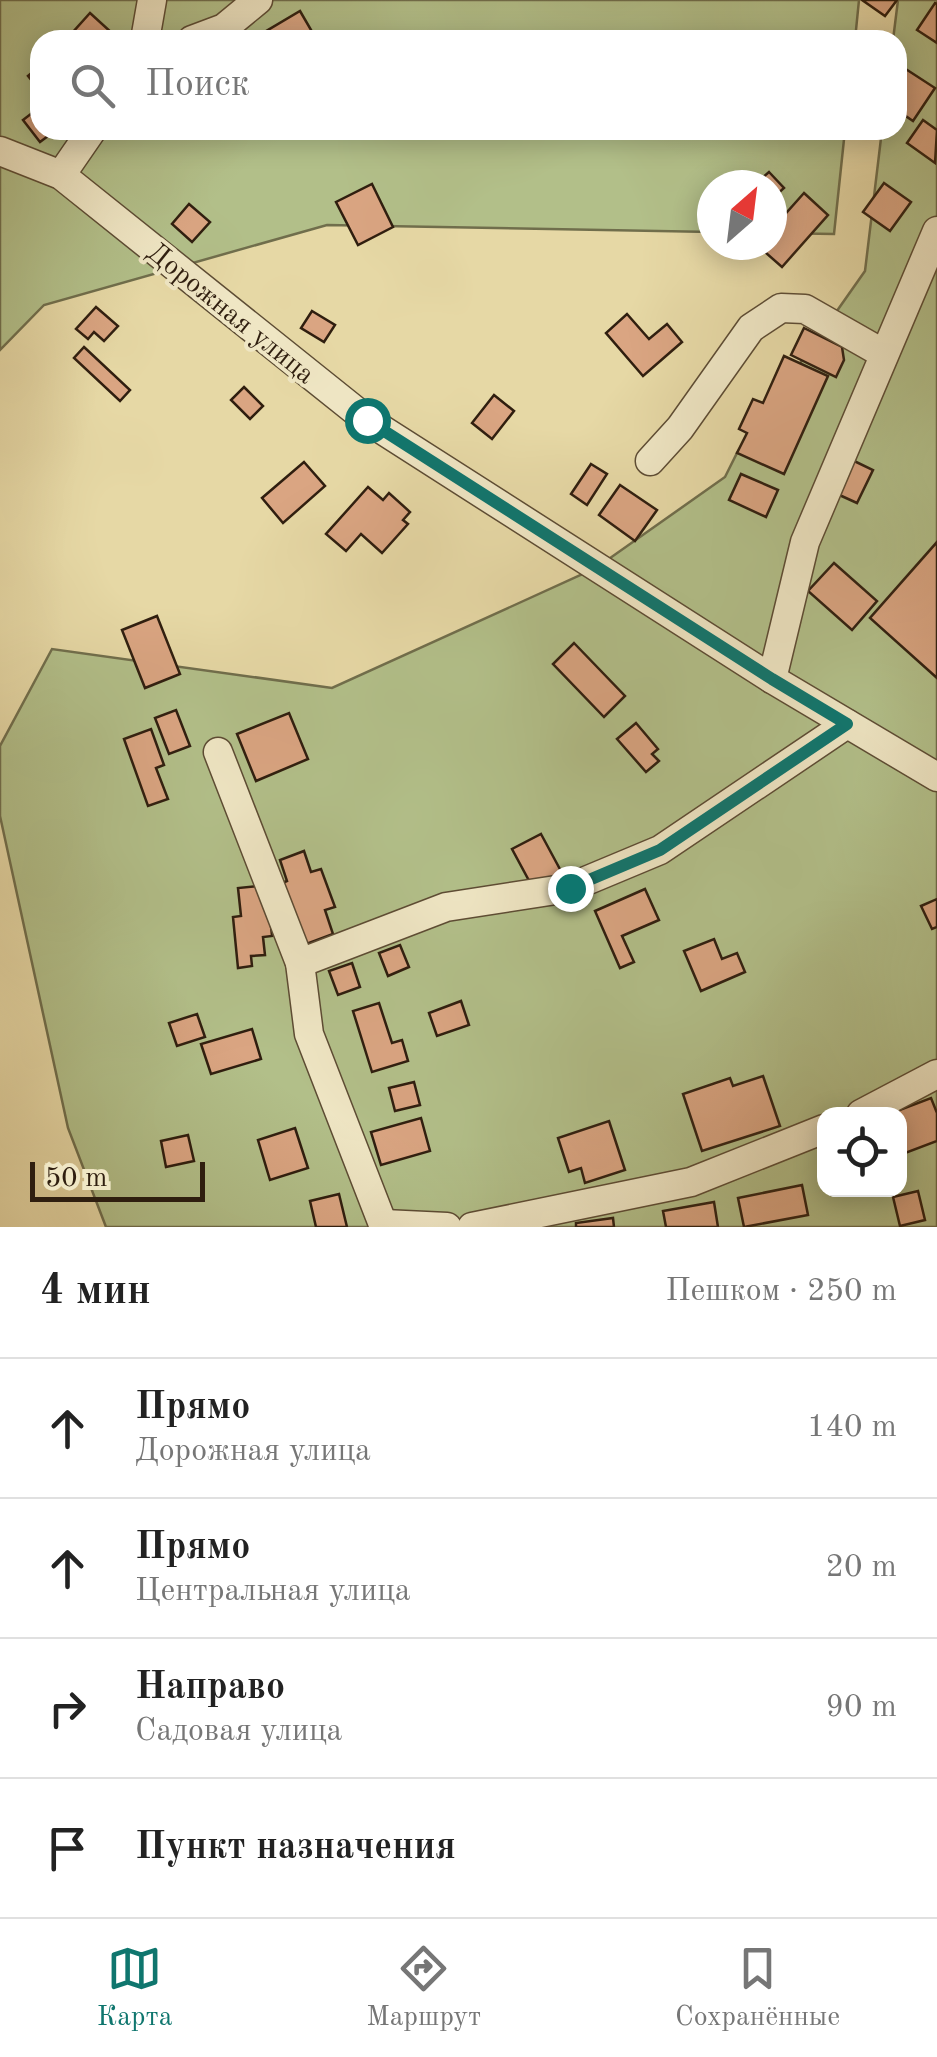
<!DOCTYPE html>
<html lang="ru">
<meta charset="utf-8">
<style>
body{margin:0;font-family:"Old Standard TT",serif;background:#f6f6f6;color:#222}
.controls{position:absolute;right:30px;bottom:30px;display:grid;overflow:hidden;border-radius:20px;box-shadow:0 5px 25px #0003}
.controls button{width:90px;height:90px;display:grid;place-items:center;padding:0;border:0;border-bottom:2px solid #e0e0e0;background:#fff;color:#222;font:50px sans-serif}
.compass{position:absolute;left:697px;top:170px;width:90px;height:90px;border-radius:50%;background:#fff;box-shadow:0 5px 25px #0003;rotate:28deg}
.scale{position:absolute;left:30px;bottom:25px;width:175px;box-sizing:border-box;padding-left:10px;border:5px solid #2f1e0f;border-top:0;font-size:28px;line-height:35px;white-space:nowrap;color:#2f1e0f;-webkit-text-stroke:8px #efe6c4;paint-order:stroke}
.stop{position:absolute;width:30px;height:30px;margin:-22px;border:8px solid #0f766e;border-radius:50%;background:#fff}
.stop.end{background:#0f766e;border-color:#fff;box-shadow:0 2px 10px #0008}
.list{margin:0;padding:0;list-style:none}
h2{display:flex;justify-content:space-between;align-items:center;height:130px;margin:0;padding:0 40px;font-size:42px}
h2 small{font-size:32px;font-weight:400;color:#767676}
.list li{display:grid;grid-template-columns:65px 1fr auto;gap:30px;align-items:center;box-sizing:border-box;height:140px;padding:0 40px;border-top:2px solid #e0e0e0}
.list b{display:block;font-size:38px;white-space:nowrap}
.list p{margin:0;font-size:32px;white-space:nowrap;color:#767676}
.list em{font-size:32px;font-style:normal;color:#767676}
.icon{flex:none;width:55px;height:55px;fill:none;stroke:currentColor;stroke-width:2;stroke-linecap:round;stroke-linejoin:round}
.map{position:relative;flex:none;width:937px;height:1227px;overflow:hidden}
.search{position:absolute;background:#fff;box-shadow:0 5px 25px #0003;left:30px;right:30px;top:30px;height:110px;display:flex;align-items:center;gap:25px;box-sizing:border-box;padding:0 35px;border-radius:30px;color:#767676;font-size:38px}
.sheet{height:690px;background:#fff}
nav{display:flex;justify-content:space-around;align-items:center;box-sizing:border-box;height:140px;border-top:2px solid #e0e0e0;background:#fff;font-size:28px;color:#767676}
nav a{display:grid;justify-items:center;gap:5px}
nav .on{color:#0f766e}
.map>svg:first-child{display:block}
.green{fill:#b2bf89;stroke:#706e4c;stroke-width:2.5;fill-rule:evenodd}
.building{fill:#daa582;stroke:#2f1e0f;stroke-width:2.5}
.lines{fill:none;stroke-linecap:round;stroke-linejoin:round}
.minor-casing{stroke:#5d4c34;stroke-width:31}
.minor{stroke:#efe6c4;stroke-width:28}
.route{stroke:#0f766e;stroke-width:12}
.labels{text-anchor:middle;stroke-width:8;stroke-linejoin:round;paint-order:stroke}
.street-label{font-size:28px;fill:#2f1e0f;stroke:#efe6c4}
</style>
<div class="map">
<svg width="937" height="1227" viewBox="0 0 937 1227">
<rect width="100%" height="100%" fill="#e6d8a5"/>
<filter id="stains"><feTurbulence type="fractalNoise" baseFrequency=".002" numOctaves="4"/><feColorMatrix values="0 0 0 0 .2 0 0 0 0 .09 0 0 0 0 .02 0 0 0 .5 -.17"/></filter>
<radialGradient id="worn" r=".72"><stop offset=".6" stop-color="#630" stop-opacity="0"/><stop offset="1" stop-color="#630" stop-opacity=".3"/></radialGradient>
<g class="green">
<path d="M0,0H859L855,40H40V130H845L834,234L772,233V185H712V232L327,225L44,305L0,350Z"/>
<path d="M898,0H937V1227H106L68,1128L0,816V746L52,649L332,688L596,568L725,477L737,453L865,271L882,130H897V40H893ZM824,1114H900V1190H824Z"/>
</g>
<g class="building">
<path d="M862,0H897L885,16Z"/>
<path d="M935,3L937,4V43L917,30Z"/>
<path d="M300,11L314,35L306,40H251Z"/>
<path d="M90,13L112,33L105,40H82L73,32Z"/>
<path d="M898,64L935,88L913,121L897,110Z"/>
<path d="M40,66V91L28,76Z"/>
<path d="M40,107V130H56L40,142L23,120Z"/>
<path d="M923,120L937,130L935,163L907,143Z"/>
<path d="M769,172L784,188L772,199V185H754Z"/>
<path d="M884,183L911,202L890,231L863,212Z"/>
<path d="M372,184L393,227L358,245L336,202Z"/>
<path d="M804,193L828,215L782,267L757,245H772V229Z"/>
<path d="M189,204L210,222L192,242L172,224Z"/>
<path d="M96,307L118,326L104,341L94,332L88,339L76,329Z"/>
<path d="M312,311L335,325L324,342L301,328Z"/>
<path d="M627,314L649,339L667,324L682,342L643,376L606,333Z"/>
<path d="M804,328L842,347L844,360L836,377L791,355Z"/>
<path d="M84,347L130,390L120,401L74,358Z"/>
<path d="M784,356L828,376L784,474L737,453L747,433L739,429L753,399L763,403Z"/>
<path d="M244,387L263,406L250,419L231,400Z"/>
<path d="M494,395L514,411L492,439L472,423Z"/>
<path d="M850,459L873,470L857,503L835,493Z"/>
<path d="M304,462L325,486L283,523L262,498Z"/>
<path d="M591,464L607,474L587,505L571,494Z"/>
<path d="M741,474L778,490L766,517L729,500Z"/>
<path d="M620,485L657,510L635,541L599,515Z"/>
<path d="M368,487L383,500L389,493L410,512L403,520L408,524L382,553L361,534L346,551L326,534Z"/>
<path d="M937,542V678L870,618Z"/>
<path d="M834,563L877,601L852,630L808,591Z"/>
<path d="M157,616L180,674L145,688L122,630Z"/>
<path d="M574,643L625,696L604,717L553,664Z"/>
<path d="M176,710L190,746L169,754L155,718Z"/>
<path d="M289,713L308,759L256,781L237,734Z"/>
<path d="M636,723L658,749L652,754L659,761L646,772L617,739Z"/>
<path d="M151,729L164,765L156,768L168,799L148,806L124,739Z"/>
<path d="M541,834L562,873L533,888L512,849Z"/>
<path d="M304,851L311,872L321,869L335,907L325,910L333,934L301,946L278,885L287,881L280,860Z"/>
<path d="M267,885L272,936L263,937L265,955L251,956L252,966L238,968L233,917L241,916L238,888Z"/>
<path d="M645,889L659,920L622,936L634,962L620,968L595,911Z"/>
<path d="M937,899V927L932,929L921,906Z"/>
<path d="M714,939L722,959L737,953L745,972L701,991L684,951Z"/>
<path d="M400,945L409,967L388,976L379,953Z"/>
<path d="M352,963L360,987L338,995L329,971Z"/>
<path d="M461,1001L469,1025L437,1036L429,1013Z"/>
<path d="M379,1003L392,1043L402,1040L408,1061L372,1072L353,1011Z"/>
<path d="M197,1014L205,1037L177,1046L169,1023Z"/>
<path d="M252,1029L261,1059L211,1074L201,1044Z"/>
<path d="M763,1076L780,1126L702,1151L683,1094L730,1078L733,1086Z"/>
<path d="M414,1082L420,1105L395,1111L389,1088Z"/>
<path d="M931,1098L937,1113V1141L900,1155V1114H889Z"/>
<path d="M421,1118L430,1151L381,1165L371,1132Z"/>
<path d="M609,1121L625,1170L585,1183L581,1168L569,1172L558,1138Z"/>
<path d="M295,1128L308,1168L270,1180L258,1140Z"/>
<path d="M188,1135L194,1161L166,1167L161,1141Z"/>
<path d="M802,1185L808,1215L744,1227L738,1198Z"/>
<path d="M918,1191L925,1220L900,1226L893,1197Z"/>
<path d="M339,1194L347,1227H316L310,1201Z"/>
<path d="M714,1202L718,1227H666L663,1211Z"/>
<path d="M613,1218L614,1227H576V1223Z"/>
</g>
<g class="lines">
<defs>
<g id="minor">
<path d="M145,40L152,0"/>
<path d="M192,40L224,28L258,0"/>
<path d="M0,151L61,175L367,420L772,679L937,777"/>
<path d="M61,175L92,130"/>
<path d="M650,461L680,428L751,328L781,308L805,309L884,354"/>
<path d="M772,679L805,542L937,231"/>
<path d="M218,752L300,963L309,1034L384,1227"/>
<path d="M300,963L446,907L569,888L660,850L847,724"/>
<path d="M861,1114L937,1074"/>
<path d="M384,1224L447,1227"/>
<path d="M472,1227L691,1182L824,1129"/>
</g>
</defs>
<use href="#minor" class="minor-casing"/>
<use href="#minor" class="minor"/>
</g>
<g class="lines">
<path class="route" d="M367,420L772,679L847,724L660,850L570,888"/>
</g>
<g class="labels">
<g class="street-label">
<text transform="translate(232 312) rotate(39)" y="10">Дорожная улица</text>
</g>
</g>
<rect width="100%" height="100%" filter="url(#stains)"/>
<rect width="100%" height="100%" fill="url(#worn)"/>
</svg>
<div class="controls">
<button><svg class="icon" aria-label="locate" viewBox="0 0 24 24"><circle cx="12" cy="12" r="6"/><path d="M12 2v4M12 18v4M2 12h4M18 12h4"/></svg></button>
</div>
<svg class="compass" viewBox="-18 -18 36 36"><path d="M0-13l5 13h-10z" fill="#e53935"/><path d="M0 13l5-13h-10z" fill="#767676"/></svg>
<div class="scale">50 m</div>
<div class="stop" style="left:367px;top:420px"></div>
<div class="stop end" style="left:570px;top:888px"></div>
<div class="search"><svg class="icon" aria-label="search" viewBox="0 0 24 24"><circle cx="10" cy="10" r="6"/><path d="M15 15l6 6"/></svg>Поиск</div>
</div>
<section class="sheet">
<h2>4 мин<small>Пешком · 250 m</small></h2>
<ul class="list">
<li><svg class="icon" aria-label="ahead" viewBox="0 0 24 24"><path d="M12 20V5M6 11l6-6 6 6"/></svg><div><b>Прямо</b><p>Дорожная улица</p></div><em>140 m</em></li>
<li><svg class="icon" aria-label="ahead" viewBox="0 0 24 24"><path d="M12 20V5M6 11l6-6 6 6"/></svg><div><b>Прямо</b><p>Центральная улица</p></div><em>20 m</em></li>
<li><svg class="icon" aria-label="right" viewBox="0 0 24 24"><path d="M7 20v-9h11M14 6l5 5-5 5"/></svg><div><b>Направо</b><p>Садовая улица</p></div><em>90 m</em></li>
<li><svg class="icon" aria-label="arrive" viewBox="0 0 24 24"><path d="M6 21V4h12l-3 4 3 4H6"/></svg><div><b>Пункт назначения</b></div></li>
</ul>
</section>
<nav>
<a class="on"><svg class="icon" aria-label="map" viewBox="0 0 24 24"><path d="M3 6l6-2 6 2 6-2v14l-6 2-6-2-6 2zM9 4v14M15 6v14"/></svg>Карта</a>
<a><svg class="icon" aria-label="directions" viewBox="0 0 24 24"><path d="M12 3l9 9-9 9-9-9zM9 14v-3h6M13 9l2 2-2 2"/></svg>Маршрут</a>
<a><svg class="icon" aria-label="saved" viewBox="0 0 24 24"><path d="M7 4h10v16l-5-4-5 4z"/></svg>Сохранённые</a>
</nav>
